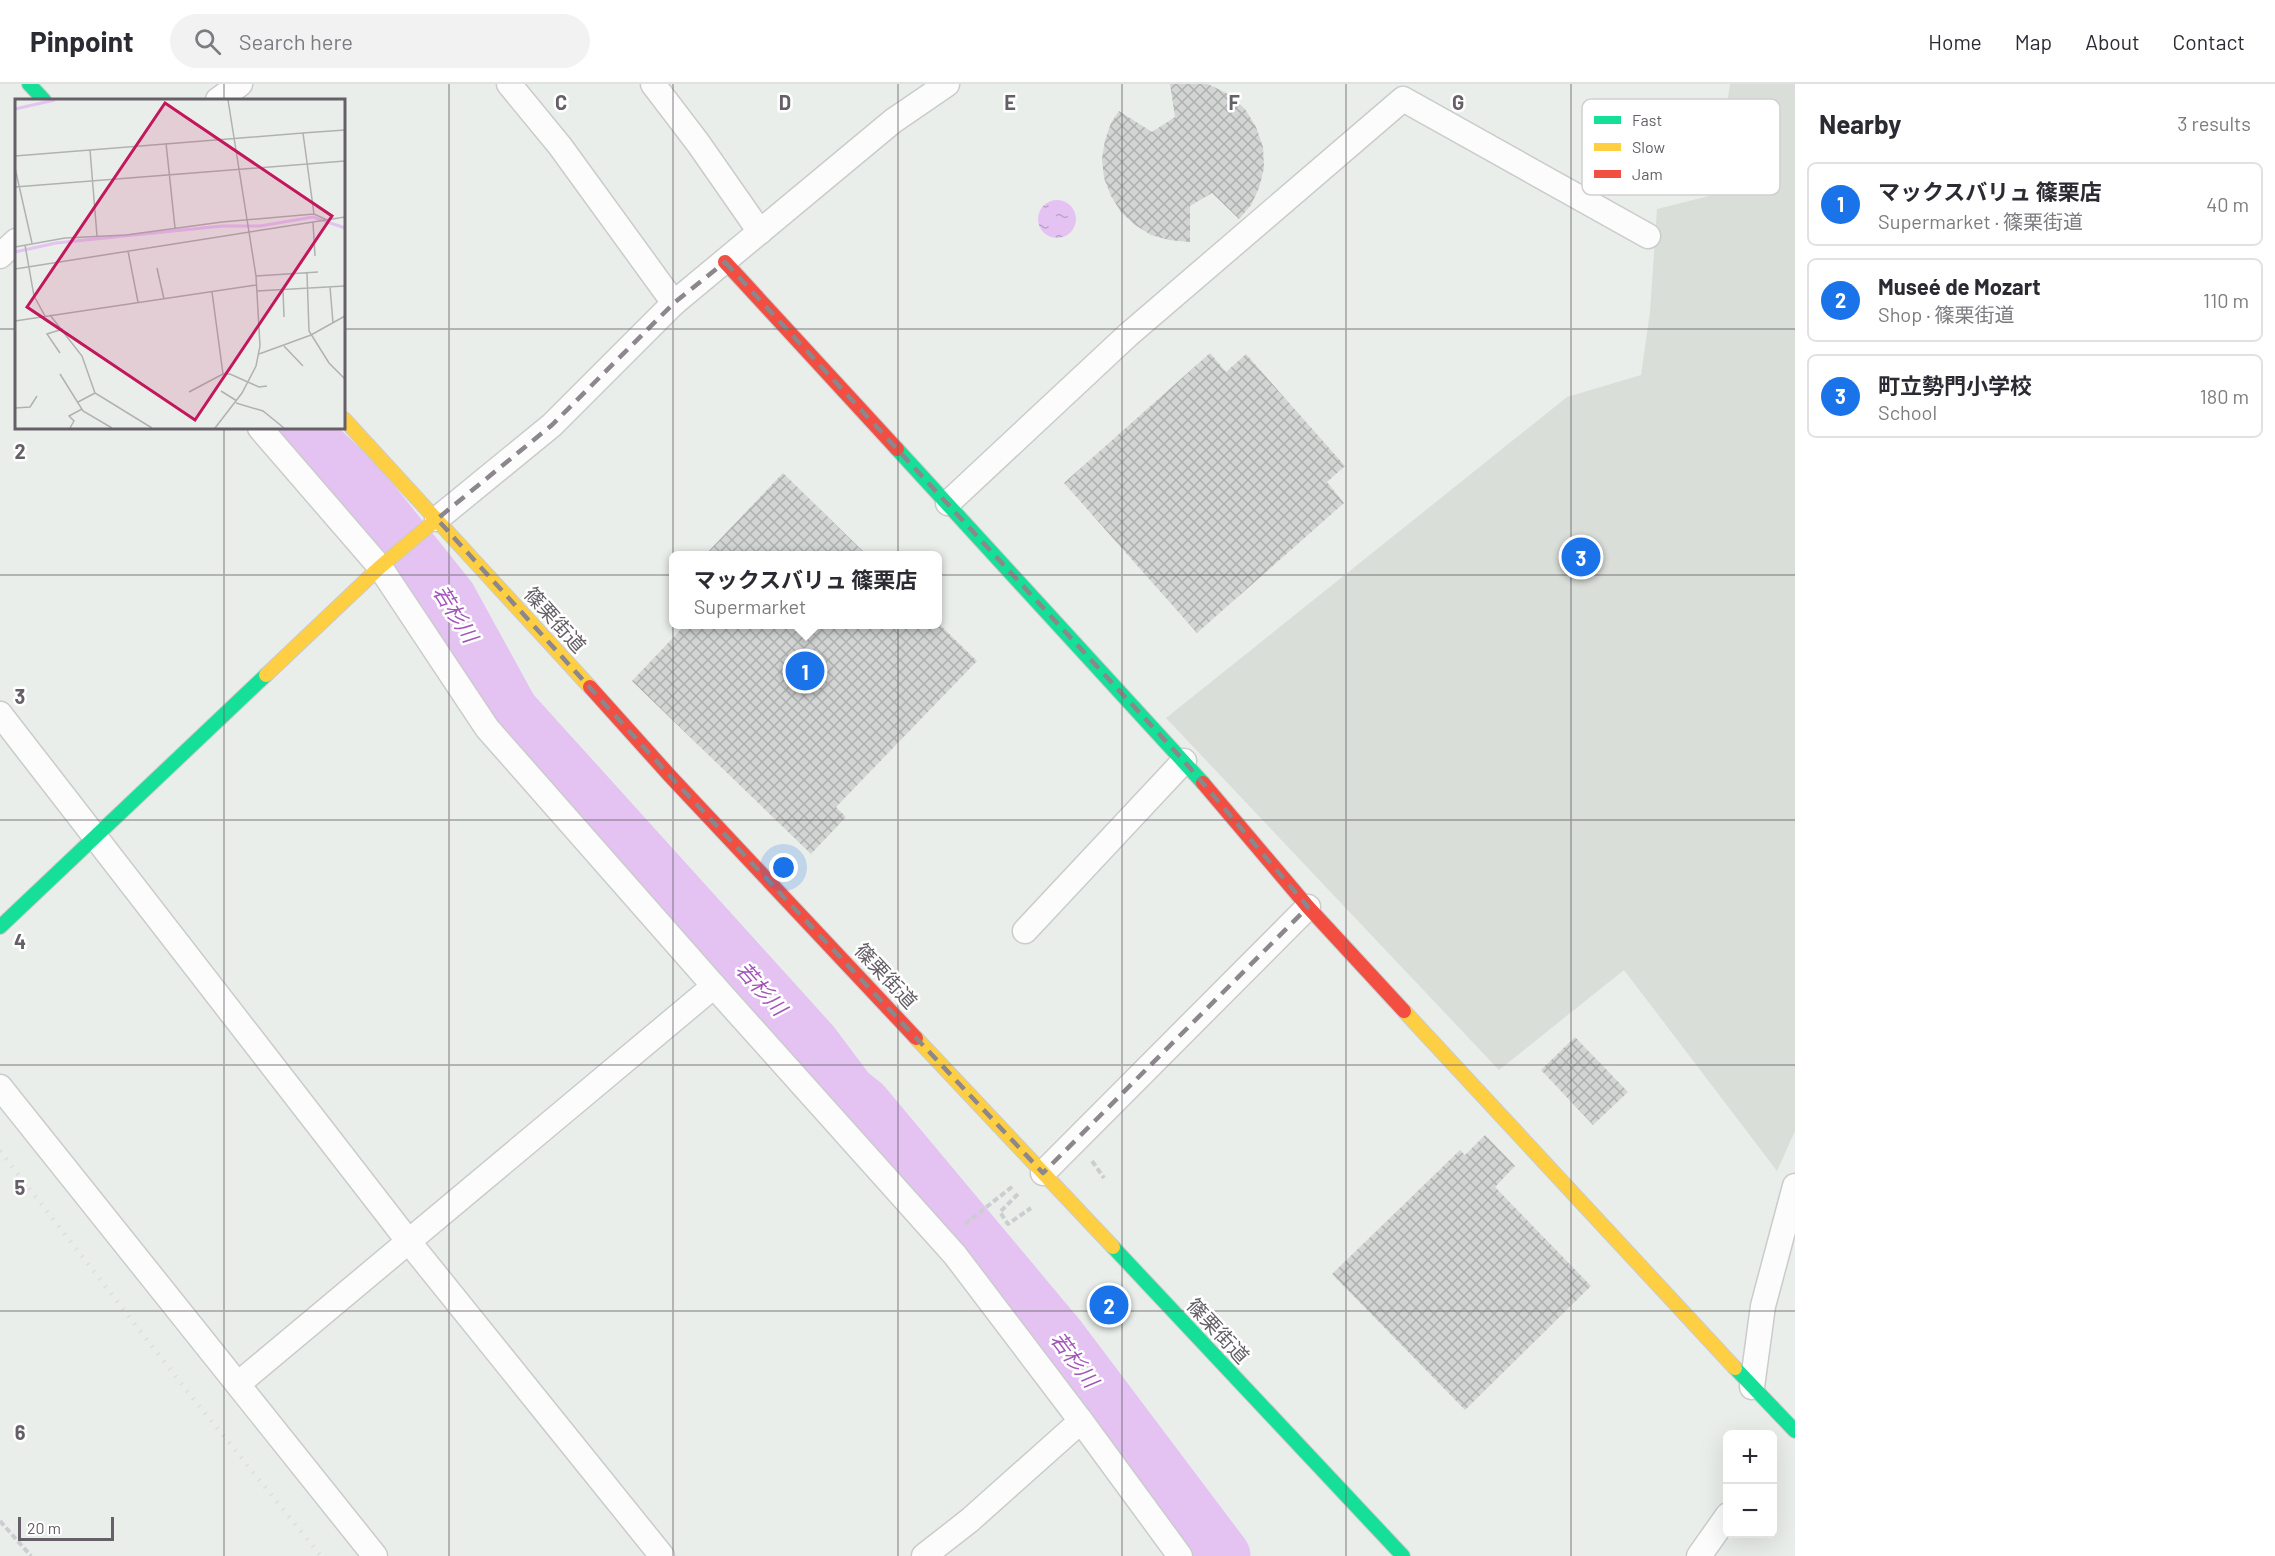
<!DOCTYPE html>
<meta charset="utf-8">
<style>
body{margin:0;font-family:Barlow,"Noto Sans JP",sans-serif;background:#f2f2f3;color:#2b2b33}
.controls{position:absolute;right:18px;bottom:18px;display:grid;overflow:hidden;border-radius:9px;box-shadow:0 6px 24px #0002}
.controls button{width:54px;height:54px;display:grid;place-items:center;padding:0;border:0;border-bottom:2px solid #e1e1e2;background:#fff;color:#2b2b33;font:30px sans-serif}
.scale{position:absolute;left:18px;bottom:15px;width:96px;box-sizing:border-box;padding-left:6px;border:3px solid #655f67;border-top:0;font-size:16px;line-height:21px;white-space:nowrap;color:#655f67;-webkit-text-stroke:4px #fff;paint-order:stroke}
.you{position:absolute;left:784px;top:784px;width:21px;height:21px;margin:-15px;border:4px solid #fff;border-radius:50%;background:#1a73e8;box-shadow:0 0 0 9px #1a73e833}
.badge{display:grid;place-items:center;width:39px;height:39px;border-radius:50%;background:#1a73e8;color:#fff;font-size:20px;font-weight:700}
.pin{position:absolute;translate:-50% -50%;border:3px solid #fff;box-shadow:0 2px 6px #0006}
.popup{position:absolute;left:669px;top:467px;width:273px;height:78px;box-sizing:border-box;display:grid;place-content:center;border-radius:9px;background:#fff;filter:drop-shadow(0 2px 4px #0005);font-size:20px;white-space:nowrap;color:#7c7c81}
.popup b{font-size:22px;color:#2b2b33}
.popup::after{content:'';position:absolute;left:50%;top:100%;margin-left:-12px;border:12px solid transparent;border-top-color:#fff}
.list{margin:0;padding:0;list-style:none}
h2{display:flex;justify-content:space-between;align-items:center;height:78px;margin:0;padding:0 24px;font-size:26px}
h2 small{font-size:20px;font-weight:400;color:#7c7c81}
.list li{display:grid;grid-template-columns:39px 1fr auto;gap:18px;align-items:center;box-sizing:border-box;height:84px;margin:0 12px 12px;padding:0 12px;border:2px solid #e1e1e2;border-radius:9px}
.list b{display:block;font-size:22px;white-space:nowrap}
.list p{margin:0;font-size:20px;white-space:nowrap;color:#7c7c81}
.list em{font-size:20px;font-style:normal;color:#7c7c81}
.icon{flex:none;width:33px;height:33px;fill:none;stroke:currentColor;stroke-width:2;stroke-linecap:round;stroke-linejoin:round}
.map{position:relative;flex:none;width:1795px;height:1472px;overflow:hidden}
header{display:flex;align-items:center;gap:36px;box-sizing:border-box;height:84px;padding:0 30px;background:#fff;border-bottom:2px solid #e1e1e2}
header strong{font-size:28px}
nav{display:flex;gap:33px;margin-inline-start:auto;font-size:21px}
.search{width:420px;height:54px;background:#f2f2f3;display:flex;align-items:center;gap:15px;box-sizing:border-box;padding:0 21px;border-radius:33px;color:#7c7c81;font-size:22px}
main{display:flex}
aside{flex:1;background:#fff}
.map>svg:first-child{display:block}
.education{fill:#d9ded9}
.water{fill:url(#water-ripples)}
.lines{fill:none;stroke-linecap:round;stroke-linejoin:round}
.river{stroke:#e4c3f3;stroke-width:57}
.building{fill:url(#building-cross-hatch)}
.street-casing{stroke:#cbcbcc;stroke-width:27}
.fast-casing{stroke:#cbcbcc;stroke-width:16}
.slow-casing{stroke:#cbcbcc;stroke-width:16}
.jam-casing{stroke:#cbcbcc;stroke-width:16}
.path{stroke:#cccdd1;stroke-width:4;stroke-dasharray:6 3;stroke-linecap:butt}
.street{stroke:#fcfcfc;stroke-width:24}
.fast{stroke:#16e098;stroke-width:14}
.slow{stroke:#ffcf43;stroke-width:14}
.jam{stroke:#f24e42;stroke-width:14}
.rail{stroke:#dedede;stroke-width:4.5;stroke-dasharray:1.5 8;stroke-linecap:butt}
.marked{fill:none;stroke:#8b878c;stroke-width:4.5;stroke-dasharray:12 8;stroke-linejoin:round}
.grid{fill:none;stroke:#655f67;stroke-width:1.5;stroke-opacity:0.55}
.labels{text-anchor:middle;stroke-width:5;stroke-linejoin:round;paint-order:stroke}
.street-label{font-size:20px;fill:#655f67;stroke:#fff}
.water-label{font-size:21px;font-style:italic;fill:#a355b9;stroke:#fff}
.inset-river{fill:none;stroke:#e4c3f3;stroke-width:3}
.inset-road{fill:none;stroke:#b1b1b2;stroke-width:1.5}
.view{fill:#c2185b;fill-opacity:0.15;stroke:#c2185b;stroke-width:3}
.inset-edge{fill:none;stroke:#655f67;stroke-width:3}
.key{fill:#fff;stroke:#d1cfd1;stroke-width:1.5}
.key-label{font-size:16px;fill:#655f67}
.grid-label{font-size:20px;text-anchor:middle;font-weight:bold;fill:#655f67;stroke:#fff;stroke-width:5;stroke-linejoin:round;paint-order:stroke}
</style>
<header>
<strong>Pinpoint</strong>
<div class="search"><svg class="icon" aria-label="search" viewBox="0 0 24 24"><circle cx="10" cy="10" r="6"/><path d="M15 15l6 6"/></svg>Search here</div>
<nav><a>Home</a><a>Map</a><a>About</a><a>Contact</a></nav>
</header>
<main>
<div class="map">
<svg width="1795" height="1472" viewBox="0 0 1795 1472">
<defs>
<pattern id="water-ripples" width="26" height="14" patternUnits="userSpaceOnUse" patternTransform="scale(1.5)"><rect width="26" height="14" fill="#e4c3f3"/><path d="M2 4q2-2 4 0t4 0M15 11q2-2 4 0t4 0" fill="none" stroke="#bca2c9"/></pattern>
<pattern id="building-cross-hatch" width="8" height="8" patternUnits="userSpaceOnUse" patternTransform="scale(1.5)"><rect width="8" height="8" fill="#d2d5d3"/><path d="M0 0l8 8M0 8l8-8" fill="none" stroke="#aeb0af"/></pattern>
</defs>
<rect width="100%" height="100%" fill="#eaeeea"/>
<path class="education" d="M1730,0H1795V1047L1777,1087L1624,886L1499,986L1166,634L1567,313L1641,291L1650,228L1657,125L1713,111Z"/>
<circle class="water" cx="1057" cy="135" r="19"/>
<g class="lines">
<path class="river" d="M297,344L355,398L448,514L510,627L812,961L848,1009L863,1021L1057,1253L1222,1472"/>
</g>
<g class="building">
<path d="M1170,0H1208L1230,11L1245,25L1256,43L1263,63L1264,84L1259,104L1251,121L1239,135L1212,109L1190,122V158L1169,156L1151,151L1135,141L1121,128L1111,112L1104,94L1102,75L1105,56L1111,39L1119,27L1152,48L1175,33Z"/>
<path d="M1210,269L1226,288L1246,270L1345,382L1327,398L1344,419L1197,549L1064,399Z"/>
<path d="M783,389L868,472H704Z"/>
<path d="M937,538L977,577L836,723L846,733L811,770L632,597L686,540H937Z"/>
<path d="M1575,953L1628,1008L1593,1041L1541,986Z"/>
<path d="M1485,1051L1515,1082L1495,1103L1591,1202L1465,1326L1332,1190L1460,1066L1465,1071Z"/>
</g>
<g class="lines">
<defs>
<g id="street">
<path d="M509,0L560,62L674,219"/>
<path d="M653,0L698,59L760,148"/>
<path d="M218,16L240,0"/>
<path d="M0,172L16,157"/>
<path d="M260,344L380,483L487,644L714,902L955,1171L1081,1337L1180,1472"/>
<path d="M948,419L1128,251L1403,15L1648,152"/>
<path d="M437,435L552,341L674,219L893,37L947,0"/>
<path d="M0,630L409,1158L662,1472"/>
<path d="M1025,847L1184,677"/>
<path d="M0,1003L375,1472"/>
<path d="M1043,1089L1308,823"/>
<path d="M238,1300L714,902"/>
<path d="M1752,1303L1763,1222L1795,1102"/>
<path d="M924,1472L970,1436L1081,1337"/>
<path d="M1699,1472L1728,1431"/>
</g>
<g id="fast">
<path d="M29,0L44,16"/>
<path d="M897,365L1203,699"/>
<path d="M0,843L266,591"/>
<path d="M1113,1163L1403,1472"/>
<path d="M1735,1284L1795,1347"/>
</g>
<g id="slow">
<path d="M344,335L590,603"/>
<path d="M266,591L380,483L437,435"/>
<path d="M1404,927L1735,1284"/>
<path d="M916,954L1113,1163"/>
</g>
<g id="jam">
<path d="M725,178L897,365"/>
<path d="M590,603L670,692L916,954"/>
<path d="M1203,699L1308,823L1404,927"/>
</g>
</defs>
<use href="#street" class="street-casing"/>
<use href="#fast" class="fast-casing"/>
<use href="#slow" class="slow-casing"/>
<use href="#jam" class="jam-casing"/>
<g class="path">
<path d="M1092,1077L1104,1094"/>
<path d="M1018,1110L1000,1128L1008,1140L1031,1124"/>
<path d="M965,1140L1013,1102"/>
<path d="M0,1437L31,1472"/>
</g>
<use href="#street" class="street"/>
<use href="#fast" class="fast"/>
<use href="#slow" class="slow"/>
<use href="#jam" class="jam"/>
<path class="rail" d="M0,1067L187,1307L321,1472"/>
</g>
<path class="marked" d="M725,178L1184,677L1308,823L1043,1089L670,692L437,435L552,341L674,219Z"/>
<path class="grid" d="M224,0V16M449,0V1472M673,0V1472M898,0V1472M1122,0V1472M1346,0V1472M1571,0V1472M0,245H16M344,245H1795M224,344V1472M0,491H1795M0,736H1795M0,981H1795M0,1227H1795"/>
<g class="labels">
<g class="street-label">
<text transform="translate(555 536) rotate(48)" y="7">篠栗街道</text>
<text transform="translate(886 892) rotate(47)" y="7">篠栗街道</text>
<text transform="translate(1218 1247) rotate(47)" y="7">篠栗街道</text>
</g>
<g class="water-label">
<text transform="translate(455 530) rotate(58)" y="7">若杉川</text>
<text transform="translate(761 905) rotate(48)" y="7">若杉川</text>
<text transform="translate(1074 1276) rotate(53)" y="7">若杉川</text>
</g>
</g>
<g transform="translate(15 15)">
<rect width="330" height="330" fill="#eaeeea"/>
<path class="inset-river" d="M0,10L40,1M0,153L41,144L207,127H245L298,118L330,129"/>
<path class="inset-road" d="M151,44L160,129M75,51L82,137M0,57L288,34M0,69L17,144M0,88L330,62M299,115L288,34L330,31M298,123L300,157M10,146L19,197L30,217M0,148L50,139L111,136L207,123L299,115L312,121M113,152L123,203M142,169L149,200M0,170L330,118M292,174L294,232L314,264L330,280M241,177L303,173M315,188L318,224M268,191L269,218M242,192L330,187M35,216L67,257L80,294L137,329M0,222L241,186M269,247L288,267M45,254L32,235L48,230M244,255L296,236L330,217M45,275L68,312L97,329M208,275H215L244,288L252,287M206,292L222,302M174,293L208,275L197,193M63,303L80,294M221,304L248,312L269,329M0,309L15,308L22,297M55,329L59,322L54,317L67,310M200,329L227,294L241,267L245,247L241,177L213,1"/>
<path class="view" d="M150,4L317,117L180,321L12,208Z"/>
<rect width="330" height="330" class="inset-edge"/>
</g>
<rect x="1582" y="15" width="198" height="96" rx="9" class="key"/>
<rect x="1594" y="32" width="27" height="8" fill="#16e098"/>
<rect x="1594" y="59" width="27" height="8" fill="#ffcf43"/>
<rect x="1594" y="86" width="27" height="8" fill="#f24e42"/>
<g class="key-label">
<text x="1632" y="42">Fast</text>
<text x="1632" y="69">Slow</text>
<text x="1632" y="96">Jam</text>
</g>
<g class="grid-label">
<text x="561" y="26">C</text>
<text x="785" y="26">D</text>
<text x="1010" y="26">E</text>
<text x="1234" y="26">F</text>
<text x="1458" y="26">G</text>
<text x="20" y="375">2</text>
<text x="20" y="620">3</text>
<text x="20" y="865">4</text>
<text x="20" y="1111">5</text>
<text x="20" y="1356">6</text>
</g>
</svg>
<div class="controls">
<button>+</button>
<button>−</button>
</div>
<div class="scale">20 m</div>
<div class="you"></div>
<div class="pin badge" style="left:805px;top:587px">1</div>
<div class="popup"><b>マックスバリュ 篠栗店</b>Supermarket</div>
<div class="pin badge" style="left:1109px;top:1221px">2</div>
<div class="pin badge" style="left:1581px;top:473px">3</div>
</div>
<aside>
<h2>Nearby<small>3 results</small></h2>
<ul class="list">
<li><span class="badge">1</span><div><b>マックスバリュ 篠栗店</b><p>Supermarket · 篠栗街道</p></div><em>40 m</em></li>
<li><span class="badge">2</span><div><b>Museé de Mozart</b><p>Shop · 篠栗街道</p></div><em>110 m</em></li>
<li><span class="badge">3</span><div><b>町立勢門小学校</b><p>School</p></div><em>180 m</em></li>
</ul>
</aside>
</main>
